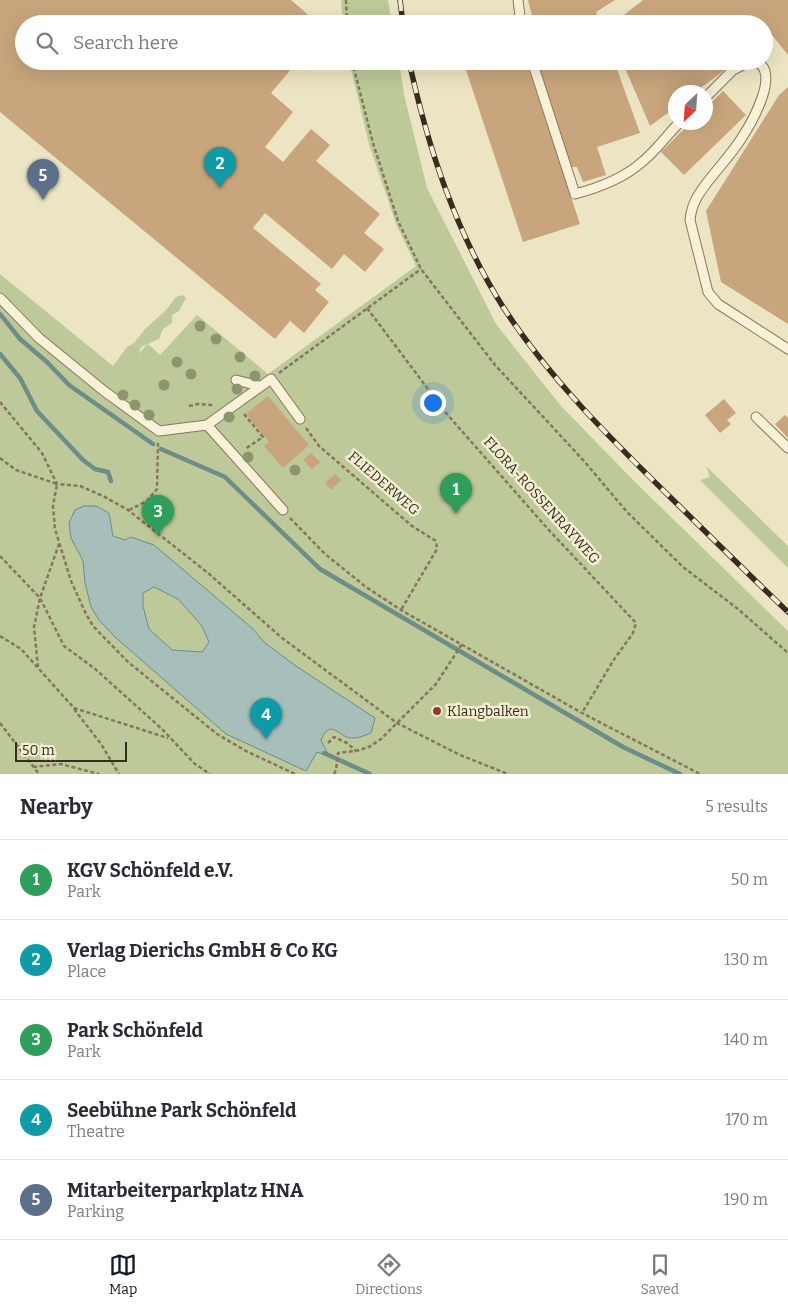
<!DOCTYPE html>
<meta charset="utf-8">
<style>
body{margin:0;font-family:Bitter,serif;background:#f7f7f7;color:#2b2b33}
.compass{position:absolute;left:668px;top:85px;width:45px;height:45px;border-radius:50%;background:#fff;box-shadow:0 5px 20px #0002;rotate:205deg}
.scale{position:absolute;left:15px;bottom:12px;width:112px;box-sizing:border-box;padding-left:5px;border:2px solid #362d1f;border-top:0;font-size:14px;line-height:18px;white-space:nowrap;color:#362d1f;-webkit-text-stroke:4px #f4eed3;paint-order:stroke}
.you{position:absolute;left:432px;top:402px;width:18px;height:18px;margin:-12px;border:4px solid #fff;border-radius:50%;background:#1a73e8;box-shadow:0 0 0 8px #1a73e833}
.badge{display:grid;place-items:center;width:32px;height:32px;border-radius:50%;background:#111827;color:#fff;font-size:16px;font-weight:700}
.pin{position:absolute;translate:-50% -41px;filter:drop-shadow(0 1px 2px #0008)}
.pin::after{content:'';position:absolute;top:26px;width:18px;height:15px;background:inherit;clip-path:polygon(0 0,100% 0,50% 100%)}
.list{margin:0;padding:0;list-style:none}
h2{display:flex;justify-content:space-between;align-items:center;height:65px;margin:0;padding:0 20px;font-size:21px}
h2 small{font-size:16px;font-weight:400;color:#7c7c81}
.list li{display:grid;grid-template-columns:32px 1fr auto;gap:15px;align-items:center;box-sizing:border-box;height:80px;padding:0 20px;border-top:1px solid #e1e1e2}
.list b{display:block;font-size:19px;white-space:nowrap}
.list p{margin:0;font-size:16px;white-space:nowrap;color:#7c7c81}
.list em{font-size:16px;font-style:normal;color:#7c7c81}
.icon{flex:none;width:28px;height:28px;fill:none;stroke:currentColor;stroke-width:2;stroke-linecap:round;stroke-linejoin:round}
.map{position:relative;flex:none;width:788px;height:774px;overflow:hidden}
.search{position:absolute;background:#fff;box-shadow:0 5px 20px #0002;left:15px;right:15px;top:15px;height:55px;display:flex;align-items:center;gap:12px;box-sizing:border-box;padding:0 18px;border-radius:28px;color:#7c7c81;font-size:19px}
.sheet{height:465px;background:#fff}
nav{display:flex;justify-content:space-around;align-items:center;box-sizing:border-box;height:70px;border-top:1px solid #e1e1e2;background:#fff;font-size:14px;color:#7c7c81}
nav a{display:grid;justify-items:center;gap:2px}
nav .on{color:#111827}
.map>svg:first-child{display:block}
.green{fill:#bdc999}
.water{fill:#a6bfbb;stroke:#6d8d89;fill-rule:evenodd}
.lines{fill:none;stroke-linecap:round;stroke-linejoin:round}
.stream{stroke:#6d8d89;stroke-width:4.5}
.building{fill:#c8a57c}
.lane-casing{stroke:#85775b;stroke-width:11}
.path{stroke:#85775b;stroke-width:2.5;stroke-dasharray:4 2.5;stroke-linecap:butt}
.lane{stroke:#f7f2d7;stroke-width:9}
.rail-casing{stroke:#362d1f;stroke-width:5.5}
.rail{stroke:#f4eed3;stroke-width:4;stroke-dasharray:11;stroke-linecap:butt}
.tree{fill:#8e946d}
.poi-dot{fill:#913b2e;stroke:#f4eed3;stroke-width:2}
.labels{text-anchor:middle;stroke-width:5;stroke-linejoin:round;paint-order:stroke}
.street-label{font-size:14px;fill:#362d1f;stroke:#f4eed3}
.poi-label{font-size:14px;fill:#362d1f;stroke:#f4eed3;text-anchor:start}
</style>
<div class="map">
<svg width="788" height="774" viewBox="0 0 788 774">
<rect width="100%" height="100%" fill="#ece5c4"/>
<g class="green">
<path d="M341,0H388L392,24H343Z"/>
<path d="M349,61H399L404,94L427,188L496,324L561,406L635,482L788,631V774H0V274L113,366L127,347L134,343L145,329L167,309L176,297L183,295L186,298L179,311L172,315V323L163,329L159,339L141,347L139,353L148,344L160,355L197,315L268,374L416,266L396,224L369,144Z"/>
<path d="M706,466L788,546V568L700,480L710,477Z"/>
</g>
<path class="water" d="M84,506H96L109,513L113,536L125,540L131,537L154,545L252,628L265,643L296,666L375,718L371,733C363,736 355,740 347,737C336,733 330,720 321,740C323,746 327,749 328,756L317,752L306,771L226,734L115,637L99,620L91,607L85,583L83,561L71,538L69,523L75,510ZM154,587L178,599L202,626L209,642L202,652L172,650L149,629L143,606V593Z"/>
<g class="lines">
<g class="stream">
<path d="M0,314L20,339L47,362L69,385L153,444"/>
<path d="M0,354L20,378L37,411L83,460L95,469L108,472L111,481"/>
<path d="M161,449L225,477L320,569L623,747L680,774"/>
<path d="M324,753L370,774"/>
</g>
</g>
<g class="building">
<path d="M0,0H291L319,24H24V61H298L271,93L293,112L265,147L283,162L311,129L330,145L316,161L380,214L364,233L384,249L365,272L344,254L332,269L265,213L253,228L321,284L315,290L329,302L304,333L290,321L275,339L0,112Z"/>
<path d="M528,0H615L596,12L600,24H534Z"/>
<path d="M643,0H788V55L772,35L764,41V24H624L620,18Z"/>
<path d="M463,61H526L580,224L523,242Z"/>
<path d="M538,61H614L640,133L597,147L606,175L583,182L577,167H571L552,113Z"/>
<path d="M622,61H737L695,92H676V107L650,126Z"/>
<path d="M788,87V324L721,282L706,211L779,95Z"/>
<path d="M723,91L746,115L684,175L661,152L691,122H706V108Z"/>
<path d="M268,396L309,445L283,468L264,446L269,442L246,414Z"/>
<path d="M724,399L736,413L727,420L731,424L720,433L705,415Z"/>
<path d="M785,415L788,418V438L775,424Z"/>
<path d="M311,453L320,462L312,469L303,460Z"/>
<path d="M335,474L341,480L331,490L325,483Z"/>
</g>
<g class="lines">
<defs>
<g id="lane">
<path d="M518,0L521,24"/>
<path d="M532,61L575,194C598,188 624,178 642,162C656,151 667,135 680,122"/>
<path d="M754,61C783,69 751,124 741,139C729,158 711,175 699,194C693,203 691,210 690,220L708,292L718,304L788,349"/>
<path d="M706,97L733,70L751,61"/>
<path d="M0,298L39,338L104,391L159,431L207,425L283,510"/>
<path d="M236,380L259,386"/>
<path d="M756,417L788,448"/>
<path d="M207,425L271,379L300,419"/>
</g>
</defs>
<use href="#lane" class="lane-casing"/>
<g class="path">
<path d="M346,0L347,24"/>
<path d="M352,61L373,143L398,221L421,269L495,365L584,461L627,512L683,567L738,609L788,653"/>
<path d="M367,308L446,413L547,528L636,623L633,633L613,661L582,713"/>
<path d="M279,373L421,269"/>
<path d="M0,402L42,453L57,484L80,486L103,496L128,510L208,573L282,638L397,723L460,755L508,774"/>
<path d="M189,406L198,404L213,405"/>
<path d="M244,414L263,437L245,449"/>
<path d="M306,428L319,446L412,526L436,541L437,549L401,610"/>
<path d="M0,458L16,470L57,484L53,506L55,529L71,581L86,614L93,626L128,662L217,734L246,751L295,774"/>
<path d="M129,510L147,501L157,489L158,443"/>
<path d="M290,518L325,554L366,587L401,610L582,713L700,774"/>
<path d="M0,556L40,598L64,646L94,668L162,729L195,764L210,774"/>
<path d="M0,636L21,649L74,708L168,738"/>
<path d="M38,667L34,627L40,598L59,544"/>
<path d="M74,709L101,744L119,774"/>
<path d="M0,723L39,774"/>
<path d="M328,743L334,737L347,743L356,751"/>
<path d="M33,767L61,764L99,774"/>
<path d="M334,774L336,770L338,753L356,751L369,747L381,739L436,684L462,644"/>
</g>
<use href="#lane" class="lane"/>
<defs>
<g id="rail">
<path d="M400,0L403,24"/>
<path d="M409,61C428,148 456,234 505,310C551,380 610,438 669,496C709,535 748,574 788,612"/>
</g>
</defs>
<use href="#rail" class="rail-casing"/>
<use href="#rail" class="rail"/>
</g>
<g class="tree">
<circle cx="200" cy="326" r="5.5"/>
<circle cx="216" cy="339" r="5.5"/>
<circle cx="240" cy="357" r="5.5"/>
<circle cx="177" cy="362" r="5.5"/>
<circle cx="191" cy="374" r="5.5"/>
<circle cx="255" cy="376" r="5.5"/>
<circle cx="164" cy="385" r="5.5"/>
<circle cx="237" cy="389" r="5.5"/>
<circle cx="123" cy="395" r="5.5"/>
<circle cx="135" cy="405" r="5.5"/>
<circle cx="149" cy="415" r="5.5"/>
<circle cx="229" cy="417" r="5.5"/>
<circle cx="248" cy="457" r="5.5"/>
<circle cx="295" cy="470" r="5.5"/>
</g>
<circle class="poi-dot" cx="437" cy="711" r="5"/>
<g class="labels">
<g class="street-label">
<text transform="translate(384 483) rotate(41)" y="5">FLIEDERWEG</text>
<text transform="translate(542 500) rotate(48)" y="5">FLORA-ROSSENRAYWEG</text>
</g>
<g class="poi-label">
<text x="447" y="716">Klangbalken</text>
</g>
</g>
</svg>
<svg class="compass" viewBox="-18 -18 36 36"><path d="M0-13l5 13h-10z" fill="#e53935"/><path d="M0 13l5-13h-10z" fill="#7c7c81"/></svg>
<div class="scale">50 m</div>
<div class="you"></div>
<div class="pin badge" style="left:456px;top:514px;background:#2e9e5b">1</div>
<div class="pin badge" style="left:220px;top:188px;background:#0f9aa8">2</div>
<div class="pin badge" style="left:158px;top:536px;background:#2e9e5b">3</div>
<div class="pin badge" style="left:266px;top:739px;background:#0f9aa8">4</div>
<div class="pin badge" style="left:43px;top:200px;background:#5c6f8a">5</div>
<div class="search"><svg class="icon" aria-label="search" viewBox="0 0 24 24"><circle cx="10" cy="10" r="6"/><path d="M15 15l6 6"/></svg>Search here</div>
</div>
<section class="sheet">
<h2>Nearby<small>5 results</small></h2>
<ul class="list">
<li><span class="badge" style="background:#2e9e5b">1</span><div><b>KGV Schönfeld e.V.</b><p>Park</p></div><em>50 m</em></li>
<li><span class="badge" style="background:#0f9aa8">2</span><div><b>Verlag Dierichs GmbH &amp; Co KG</b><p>Place</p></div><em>130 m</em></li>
<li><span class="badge" style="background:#2e9e5b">3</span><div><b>Park Schönfeld</b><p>Park</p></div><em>140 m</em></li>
<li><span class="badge" style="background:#0f9aa8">4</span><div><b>Seebühne Park Schönfeld</b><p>Theatre</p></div><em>170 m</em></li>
<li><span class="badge" style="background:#5c6f8a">5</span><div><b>Mitarbeiterparkplatz HNA</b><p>Parking</p></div><em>190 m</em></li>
</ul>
</section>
<nav>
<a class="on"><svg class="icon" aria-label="map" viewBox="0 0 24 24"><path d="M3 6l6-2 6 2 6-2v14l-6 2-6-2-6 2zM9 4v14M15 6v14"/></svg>Map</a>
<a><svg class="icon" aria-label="directions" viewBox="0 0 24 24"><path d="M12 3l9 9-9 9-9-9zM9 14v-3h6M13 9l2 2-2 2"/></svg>Directions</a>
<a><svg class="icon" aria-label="saved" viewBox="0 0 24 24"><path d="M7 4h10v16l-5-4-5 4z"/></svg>Saved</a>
</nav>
